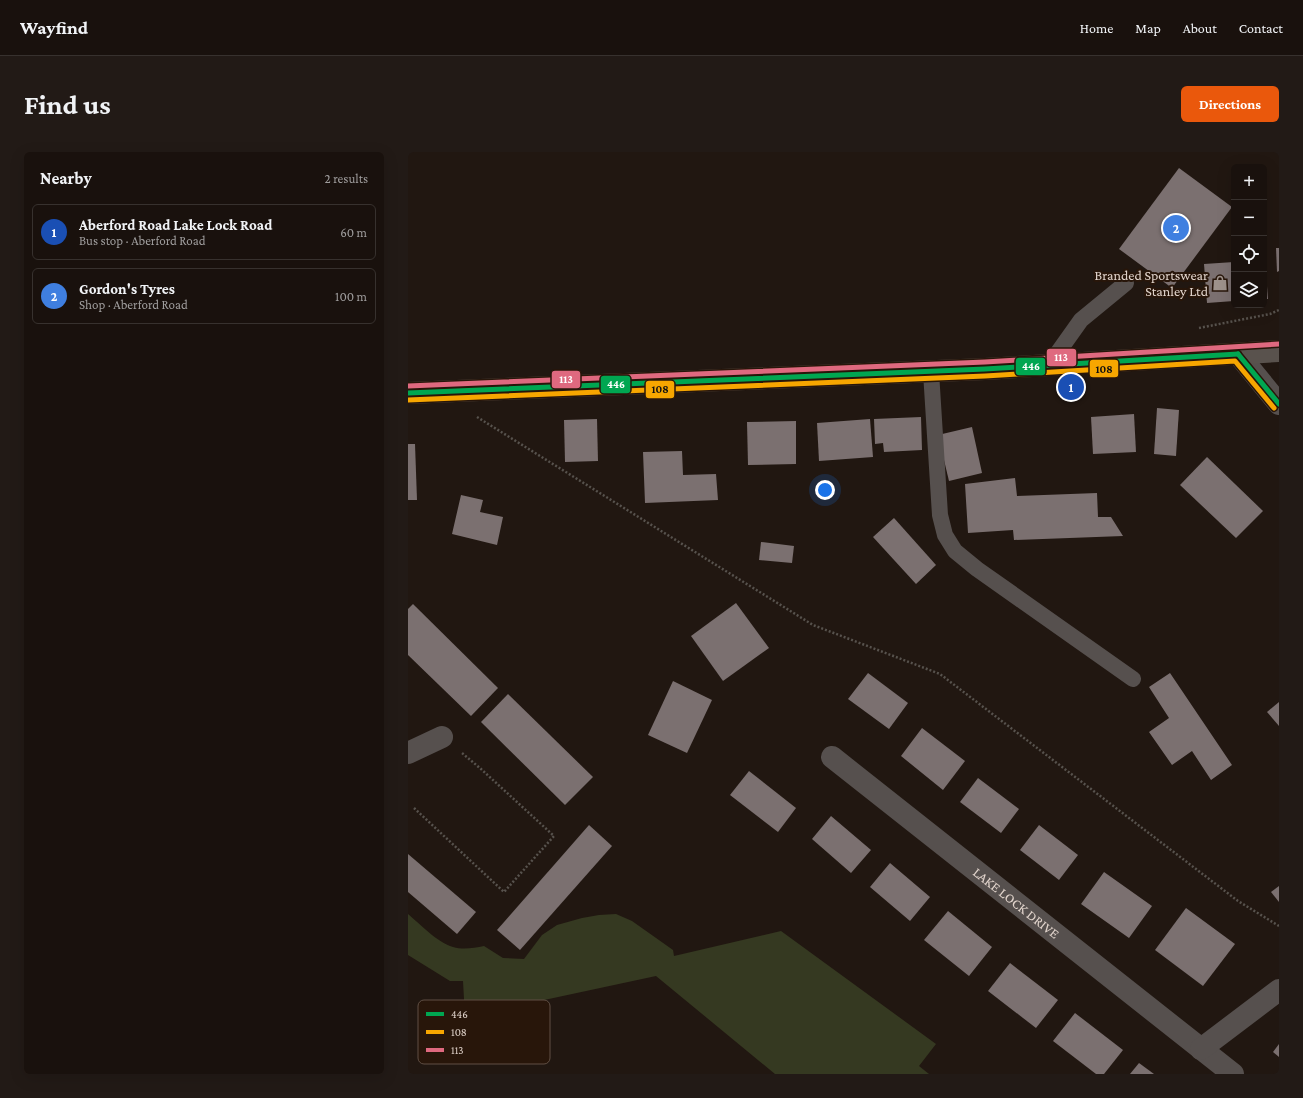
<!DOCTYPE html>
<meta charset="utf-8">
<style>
body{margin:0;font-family:"Crimson Pro",serif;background:#221a16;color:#f1f3f6}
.controls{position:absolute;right:12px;top:12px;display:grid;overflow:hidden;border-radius:6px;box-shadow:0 4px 16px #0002}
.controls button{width:36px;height:36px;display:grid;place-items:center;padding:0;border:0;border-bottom:1px solid #37312e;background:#19110d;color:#f1f3f6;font:20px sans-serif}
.you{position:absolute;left:417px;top:338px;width:14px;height:14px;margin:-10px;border:3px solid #fff;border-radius:50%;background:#1a73e8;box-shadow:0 0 0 6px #1a73e833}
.badge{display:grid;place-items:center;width:26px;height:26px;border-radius:50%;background:#ea580c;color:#fff;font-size:13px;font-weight:700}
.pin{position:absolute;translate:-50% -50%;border:2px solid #fff;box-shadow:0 1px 4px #0006}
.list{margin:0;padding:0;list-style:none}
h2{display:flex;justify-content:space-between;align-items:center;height:52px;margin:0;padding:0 16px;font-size:17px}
h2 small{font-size:13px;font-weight:400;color:#9f9d9d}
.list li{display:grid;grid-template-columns:26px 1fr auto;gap:12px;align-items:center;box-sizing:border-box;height:56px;margin:0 8px 8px;padding:0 8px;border:1px solid #37312e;border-radius:6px}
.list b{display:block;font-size:15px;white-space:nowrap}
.list p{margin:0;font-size:13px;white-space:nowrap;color:#9f9d9d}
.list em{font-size:13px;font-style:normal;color:#9f9d9d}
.icon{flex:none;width:22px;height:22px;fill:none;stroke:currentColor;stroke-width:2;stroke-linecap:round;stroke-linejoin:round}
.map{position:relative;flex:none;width:871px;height:922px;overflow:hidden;border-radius:6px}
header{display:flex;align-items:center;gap:24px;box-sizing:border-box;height:56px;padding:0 20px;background:#19110d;border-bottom:1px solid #37312e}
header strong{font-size:19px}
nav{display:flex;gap:22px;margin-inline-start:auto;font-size:14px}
.intro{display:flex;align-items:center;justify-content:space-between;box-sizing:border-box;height:96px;padding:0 24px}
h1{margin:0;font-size:28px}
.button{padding:10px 18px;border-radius:6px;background:#ea580c;color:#fff;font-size:14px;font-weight:700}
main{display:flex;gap:24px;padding:0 24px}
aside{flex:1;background:#19110d;border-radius:6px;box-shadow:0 4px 16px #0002}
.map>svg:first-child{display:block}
.green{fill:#353921}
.building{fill:#7b7070}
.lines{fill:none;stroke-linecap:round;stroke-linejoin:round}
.path{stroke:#57524d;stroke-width:2.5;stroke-dasharray:2 2;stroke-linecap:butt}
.service{stroke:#56504e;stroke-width:16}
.minor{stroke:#56504e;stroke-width:22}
.tertiary{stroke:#56504e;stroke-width:22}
.primary{stroke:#59524d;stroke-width:22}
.bus-1-casing{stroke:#28160a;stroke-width:8}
.bus-2-casing{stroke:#28160a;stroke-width:8}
.bus-3-casing{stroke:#28160a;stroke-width:8}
.bus-1{stroke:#00a651;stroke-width:5}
.bus-2{stroke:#f7a600;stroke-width:5}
.bus-3{stroke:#df697f;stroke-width:5}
.labels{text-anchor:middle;stroke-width:4;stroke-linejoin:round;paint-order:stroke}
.poi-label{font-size:14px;fill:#e1d4cc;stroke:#28160a;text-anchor:end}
.street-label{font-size:14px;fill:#e1d4cc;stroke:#28160a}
.key{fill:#28160a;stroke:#604f44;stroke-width:1}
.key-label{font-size:11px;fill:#e1d4cc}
.line-badge{stroke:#28160a;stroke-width:1.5}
.badge-label{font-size:11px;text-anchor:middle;font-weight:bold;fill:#fff}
.pale-badge-label{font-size:11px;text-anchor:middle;font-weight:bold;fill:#111}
</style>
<header>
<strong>Wayfind</strong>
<nav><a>Home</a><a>Map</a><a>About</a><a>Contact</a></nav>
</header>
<div class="intro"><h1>Find us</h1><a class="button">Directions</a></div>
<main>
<aside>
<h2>Nearby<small>2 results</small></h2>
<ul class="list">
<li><span class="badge" style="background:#1a4fb4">1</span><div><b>Aberford Road Lake Lock Road</b><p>Bus stop · Aberford Road</p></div><em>60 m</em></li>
<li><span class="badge" style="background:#3f7fe0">2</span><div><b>Gordon's Tyres</b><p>Shop · Aberford Road</p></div><em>100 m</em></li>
</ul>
</aside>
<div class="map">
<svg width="871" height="922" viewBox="0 0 871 922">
<rect width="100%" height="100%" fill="#211711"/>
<path class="green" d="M0,762C12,772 30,791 45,795C55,798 66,796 76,794L95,806L116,807L134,783L149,773L174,766L191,763L208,762L224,769L265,798L266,804L373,779L528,892L511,914L521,922H367L248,824L57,865L55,829H42L0,803Z"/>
<g class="building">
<path d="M771,16L824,55L764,136L711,97Z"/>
<path d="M868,96H871V119L869,120Z"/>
<path d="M856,108H857L860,147H856Z"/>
<path d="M826,110V149L799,151L796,112Z"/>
<path d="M749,256L771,258L768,304L746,302Z"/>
<path d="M726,262L728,300L685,302L683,265Z"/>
<path d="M513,265L514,298L476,300L475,291L467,292L466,267Z"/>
<path d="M189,267L190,309L157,310L156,268Z"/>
<path d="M462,267L465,305L411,309L409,271Z"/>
<path d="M388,269V312L340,313L339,270Z"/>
<path d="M564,275L574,321L541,329L530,283Z"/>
<path d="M0,292H7L9,348H0Z"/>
<path d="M274,299L275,323L308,322L310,348L237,351L235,300Z"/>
<path d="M799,305L855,359L828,386L772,333Z"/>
<path d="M607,326L609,344L689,341L690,365H703L715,384L606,388L605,378L560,381L557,332Z"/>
<path d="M53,343L75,348L72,360L95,365L89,393L44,382Z"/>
<path d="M486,366L528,413L508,432L465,385Z"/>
<path d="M353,390L386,394L384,411L351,408Z"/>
<path d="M328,451L361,496L315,529L283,484Z"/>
<path d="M5,452L90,536L63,564L0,503V457Z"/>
<path d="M460,521L500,551L481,577L440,547Z"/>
<path d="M762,521L824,613L803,628L784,599L764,613L741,580L761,566L741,535Z"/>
<path d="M265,529L304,548L279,601L240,583Z"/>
<path d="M100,542L185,625L157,653L73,570Z"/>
<path d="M871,550V574L859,560Z"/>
<path d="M514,576L557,609L535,638L493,604Z"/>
<path d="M341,619L388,656L370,680L322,643Z"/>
<path d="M570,626L611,657L593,681L552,650Z"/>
<path d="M423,664L463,698L443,721L404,687Z"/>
<path d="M181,673L204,694L112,798L89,778Z"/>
<path d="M631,673L670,703L651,728L612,698Z"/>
<path d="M0,702L68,760L49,782L0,740Z"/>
<path d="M482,711L522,745L502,769L462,735Z"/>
<path d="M696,720L744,754L721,786L673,752Z"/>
<path d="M871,734V750L863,740Z"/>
<path d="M778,756L827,792L795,834L747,798Z"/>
<path d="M540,759L584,795L561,824L516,788Z"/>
<path d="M602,811L650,848L628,876L580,839Z"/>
<path d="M667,861L715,898L696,922H688L645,889Z"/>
<path d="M871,892V905L865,900Z"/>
<path d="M731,911L746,922H722Z"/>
</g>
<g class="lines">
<g class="path">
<path d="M791,176L862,162L871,158"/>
<path d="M69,265L405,473L532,522L830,749L871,774"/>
<path d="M6,656L96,740L146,684L73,617L54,601"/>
</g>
<g class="service">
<path d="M641,213L673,168L718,131"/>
<path d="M523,220L532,363L537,383L547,399L569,417L725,527"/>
</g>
<g class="minor">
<path d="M0,601L34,585"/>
<path id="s1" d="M424,605L825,922"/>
<path d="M793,897L871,838"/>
</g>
<path class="tertiary" d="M830,202L871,252"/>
<path class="primary" d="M0,241L577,217L871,199"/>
<defs>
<g id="bus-1">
<path d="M830,202L871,252"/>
<path d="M0,241L577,217L830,202"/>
</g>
<path id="bus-2" d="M0,248L577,224L827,209L866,256"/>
<path id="bus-3" d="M0,234L577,210L871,192"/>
</defs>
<use href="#bus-1" class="bus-1-casing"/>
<use href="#bus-2" class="bus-2-casing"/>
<use href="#bus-3" class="bus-3-casing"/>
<use href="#bus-1" class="bus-1"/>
<use href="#bus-2" class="bus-2"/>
<use href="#bus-3" class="bus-3"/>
</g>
<defs>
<symbol id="shop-bare" viewBox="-9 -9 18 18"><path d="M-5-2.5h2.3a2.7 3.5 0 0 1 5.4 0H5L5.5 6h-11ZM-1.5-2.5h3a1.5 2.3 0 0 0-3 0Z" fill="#9e928b" stroke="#28160a" stroke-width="2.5" paint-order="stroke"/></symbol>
</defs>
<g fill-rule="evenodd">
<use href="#shop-bare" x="801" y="120" width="22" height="22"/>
</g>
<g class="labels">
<g class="poi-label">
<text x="800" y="128">Branded Sportswear<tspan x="800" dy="16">Stanley Ltd</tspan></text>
</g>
<g class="street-label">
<text dy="5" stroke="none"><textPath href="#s1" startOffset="235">LAKE LOCK DRIVE</textPath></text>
</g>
</g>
<rect x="10" y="848" width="132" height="64" rx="6" class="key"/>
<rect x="18" y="860" width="18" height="4" fill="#00a651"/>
<rect x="18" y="878" width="18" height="4" fill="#f7a600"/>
<rect x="18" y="896" width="18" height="4" fill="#df697f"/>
<g class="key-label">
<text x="43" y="866">446</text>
<text x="43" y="884">108</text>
<text x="43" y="902">113</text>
</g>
<g class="line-badge">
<rect x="638" y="196" width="31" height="19" rx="4" fill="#df697f"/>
<rect x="607" y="205" width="31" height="19" rx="4" fill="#00a651"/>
<rect x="681" y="207" width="30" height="19" rx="4" fill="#f7a600"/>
<rect x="143" y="218" width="30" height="19" rx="4" fill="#df697f"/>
<rect x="192" y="223" width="31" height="19" rx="4" fill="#00a651"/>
<rect x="237" y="228" width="30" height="19" rx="4" fill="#f7a600"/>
</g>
<g class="badge-label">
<text x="653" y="209">113</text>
<text x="623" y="218">446</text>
<text x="158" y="231">113</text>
<text x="208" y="236">446</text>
</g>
<g class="pale-badge-label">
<text x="696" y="221">108</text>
<text x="252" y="241">108</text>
</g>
</svg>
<div class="controls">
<button>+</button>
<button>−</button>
<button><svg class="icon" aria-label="locate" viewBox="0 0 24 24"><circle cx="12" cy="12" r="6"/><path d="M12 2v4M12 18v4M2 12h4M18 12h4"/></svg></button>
<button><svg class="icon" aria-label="layers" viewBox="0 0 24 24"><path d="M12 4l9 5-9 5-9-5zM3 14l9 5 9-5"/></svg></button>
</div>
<div class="you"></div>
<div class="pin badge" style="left:663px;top:235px;background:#1a4fb4">1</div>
<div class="pin badge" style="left:768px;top:76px;background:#3f7fe0">2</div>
</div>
</main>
